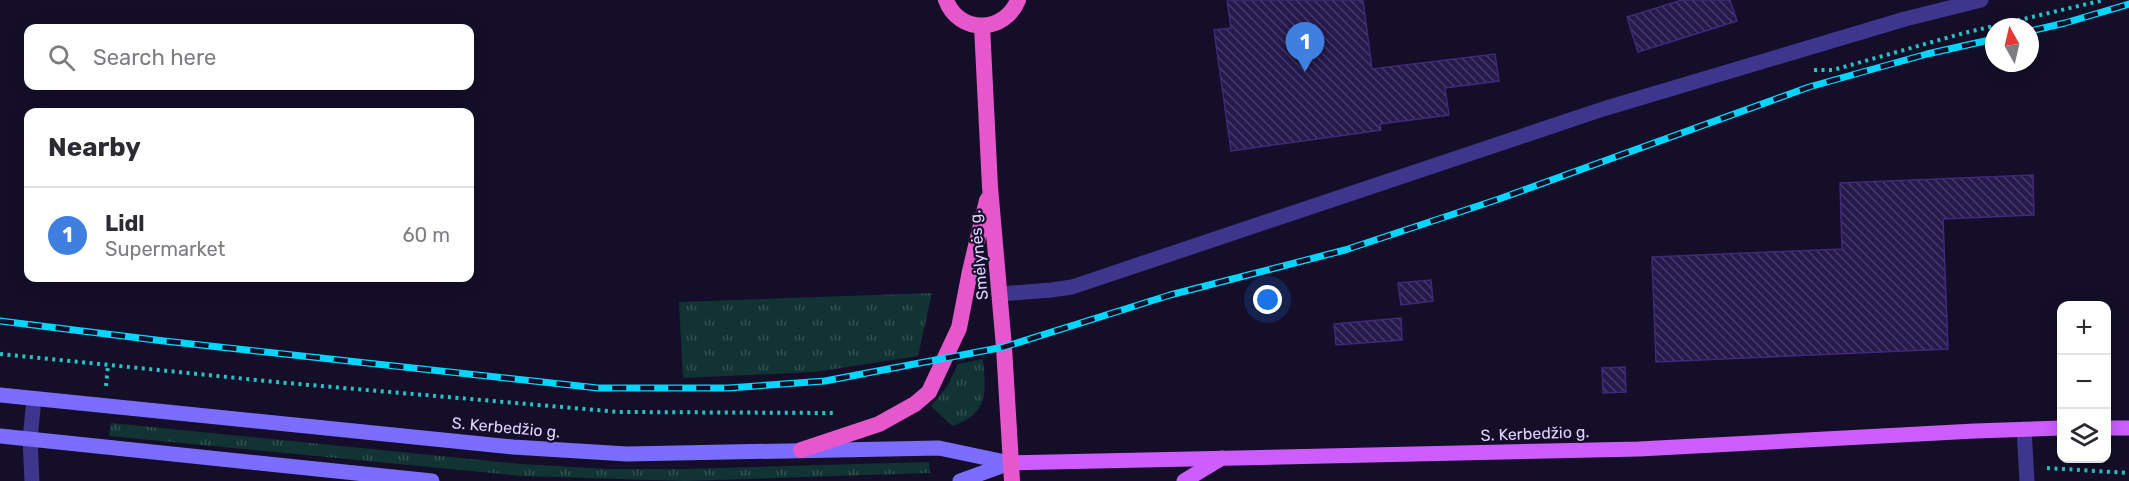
<!DOCTYPE html>
<meta charset="utf-8">
<style>
body{margin:0;font-family:Rubik,sans-serif;background:#f7f7f7;color:#2b2b33}
.controls{position:absolute;right:18px;bottom:18px;display:grid;overflow:hidden;border-radius:12px;box-shadow:0 3px 15px #0003}
.controls button{width:54px;height:54px;display:grid;place-items:center;padding:0;border:0;border-bottom:2px solid #e1e1e2;background:#fff;color:#2b2b33;font:30px sans-serif}
.compass{position:absolute;left:1985px;top:18px;width:54px;height:54px;border-radius:50%;background:#fff;box-shadow:0 3px 15px #0003;rotate:352deg}
.you{position:absolute;left:1268px;top:300px;width:21px;height:21px;margin:-15px;border:4px solid #fff;border-radius:50%;background:#1a73e8;box-shadow:0 0 0 9px #1a73e833}
.badge{display:grid;place-items:center;width:39px;height:39px;border-radius:50%;background:#111827;color:#fff;font-size:20px;font-weight:700}
.pin{position:absolute;translate:-50% -50px;filter:drop-shadow(0 2px 3px #0008)}
.pin::after{content:'';position:absolute;top:32px;width:21px;height:18px;background:inherit;clip-path:polygon(0 0,100% 0,50% 100%)}
.list{margin:0;padding:0;list-style:none}
h2{display:flex;justify-content:space-between;align-items:center;height:78px;margin:0;padding:0 24px;font-size:26px}
h2 small{font-size:20px;font-weight:400;color:#7c7c81}
.list li{display:grid;grid-template-columns:39px 1fr auto;gap:18px;align-items:center;box-sizing:border-box;height:96px;padding:0 24px;border-top:2px solid #e1e1e2}
.list b{display:block;font-size:22px;white-space:nowrap}
.list p{margin:0;font-size:20px;white-space:nowrap;color:#7c7c81}
.list em{font-size:20px;font-style:normal;color:#7c7c81}
.icon{flex:none;width:33px;height:33px;fill:none;stroke:currentColor;stroke-width:2;stroke-linecap:round;stroke-linejoin:round}
.map{position:relative;flex:none;width:2129px;height:481px;overflow:hidden}
.search{position:absolute;background:#fff;box-shadow:0 3px 15px #0003;left:24px;top:24px;width:450px;height:66px;display:flex;align-items:center;gap:15px;box-sizing:border-box;padding:0 21px;border-radius:12px;color:#7c7c81;font-size:22px}
.panel{position:absolute;background:#fff;box-shadow:0 3px 15px #0003;left:24px;top:108px;width:450px;height:174px;border-radius:12px}
.map>svg:first-child{display:block}
.grass{fill:url(#grass-tufts)}
.building{fill:url(#building-back-hatch);stroke:#3e2979;stroke-width:1.5}
.lines{fill:none;stroke-linecap:round;stroke-linejoin:round}
.path{stroke:#26c3c3;stroke-width:4;stroke-dasharray:3 4.5;stroke-linecap:butt}
.minor{stroke:#3e368c;stroke-width:15}
.secondary{stroke:#7a6dff;stroke-width:15}
.primary{stroke:#cd5dff;stroke-width:15}
.trunk{stroke:#e657cc;stroke-width:16}
.rail-casing{stroke:#02d6ff;stroke-width:7}
.rail{stroke:#140e29;stroke-width:4.5;stroke-dasharray:14;stroke-linecap:butt}
.labels{text-anchor:middle;stroke-width:4.5;stroke-linejoin:round;paint-order:stroke}
.street-label{font-size:16px;fill:#ded6ff;stroke:#140e29}
</style>
<div class="map">
<svg width="2129" height="481" viewBox="0 0 2129 481">
<defs>
<pattern id="grass-tufts" width="24" height="20" patternUnits="userSpaceOnUse" patternTransform="scale(1.5)"><rect width="24" height="20" fill="#113334"/><path d="M3 7l-1-3M5 7V3M7 7l1-3M15 17l-1-3M17 17v-4M19 17l1-3" fill="none" stroke="#335052"/></pattern>
<pattern id="building-back-hatch" width="6" height="6" patternUnits="userSpaceOnUse" patternTransform="scale(1.5)"><rect width="6" height="6" fill="#26194c"/><path d="M-1 5l2 2M0 0l6 6M5-1l2 2" fill="none" stroke="#453a67"/></pattern>
</defs>
<rect width="100%" height="100%" fill="#140e29"/>
<g class="grass">
<path d="M932,293L918,356L815,372L683,378L679,302Z"/>
<path d="M983,359C986,392 989,414 952,426L931,406L948,385L958,364Z"/>
<path d="M111,423L521,464L606,469H684L929,462L930,473L685,481L522,476L109,436Z"/>
</g>
<g class="building">
<path d="M1227,0H1363L1372,69L1495,54L1499,81L1445,88L1449,115L1380,124L1381,130L1231,151L1214,30L1231,28Z"/>
<path d="M1682,0H1730L1737,21L1638,52L1627,17Z"/>
<path d="M2033,175L2034,215L1943,219L1948,349L1656,362L1652,257L1842,249L1840,183Z"/>
<path d="M1431,280L1433,301L1401,305L1398,283Z"/>
<path d="M1401,318L1402,340L1336,345L1334,324Z"/>
<path d="M1625,367L1626,392L1603,393L1602,368Z"/>
</g>
<g class="lines">
<g class="path">
<path d="M1814,70H1833L1964,33L2104,0"/>
<path d="M0,354L287,383L619,412L837,413"/>
<path d="M106,386L108,365"/>
<path d="M2047,468L2129,473"/>
</g>
<g class="minor">
<path d="M1000,294L1051,290L1072,287L1603,109L1905,19L1981,0"/>
<path d="M2024,429L2027,481"/>
<path d="M32,481L30,439L34,399"/>
</g>
<g class="secondary">
<path d="M0,395L513,447L627,454L939,448L1010,463"/>
<path d="M0,436L432,481"/>
<path d="M960,481L1010,463"/>
</g>
<g class="primary">
<path d="M2106,428H2129"/>
<path d="M1010,463L1639,449L1975,431L2062,428"/>
<path d="M1184,481L1222,458"/>
</g>
<g class="trunk">
<path d="M946,0C959,35 1005,33 1018,0"/>
<path d="M982,26L990,187L1004,347L1012,481"/>
<path d="M801,450L879,424L915,404L929,392L959,328L970,271L987,200"/>
</g>
<defs>
<g id="rail">
<path d="M2030,31L2065,23L2129,4"/>
<path d="M0,321L164,341L598,388H728L825,381L1004,347L1170,295L1345,250L1499,199L1809,87L1927,54L1994,39"/>
</g>
</defs>
<use href="#rail" class="rail-casing"/>
<use href="#rail" class="rail"/>
</g>
<g class="labels">
<g class="street-label">
<text transform="translate(978 255) rotate(-95)" y="6">Smėlynės g.</text>
<text transform="translate(506 427) rotate(5)" y="6">S. Kerbedžio g.</text>
<text transform="translate(1535 433) rotate(-2)" y="6">S. Kerbedžio g.</text>
</g>
</g>
</svg>
<div class="controls">
<button>+</button>
<button>−</button>
<button><svg class="icon" aria-label="layers" viewBox="0 0 24 24"><path d="M12 4l9 5-9 5-9-5zM3 14l9 5 9-5"/></svg></button>
</div>
<svg class="compass" viewBox="-18 -18 36 36"><path d="M0-13l5 13h-10z" fill="#e53935"/><path d="M0 13l5-13h-10z" fill="#7c7c81"/></svg>
<div class="you"></div>
<div class="pin badge" style="left:1305px;top:72px;background:#3f7fe0">1</div>
<div class="search"><svg class="icon" aria-label="search" viewBox="0 0 24 24"><circle cx="10" cy="10" r="6"/><path d="M15 15l6 6"/></svg>Search here</div>
<section class="panel">
<h2>Nearby<small></small></h2>
<ul class="list">
<li><span class="badge" style="background:#3f7fe0">1</span><div><b>Lidl</b><p>Supermarket</p></div><em>60 m</em></li>
</ul>
</section>
</div>
